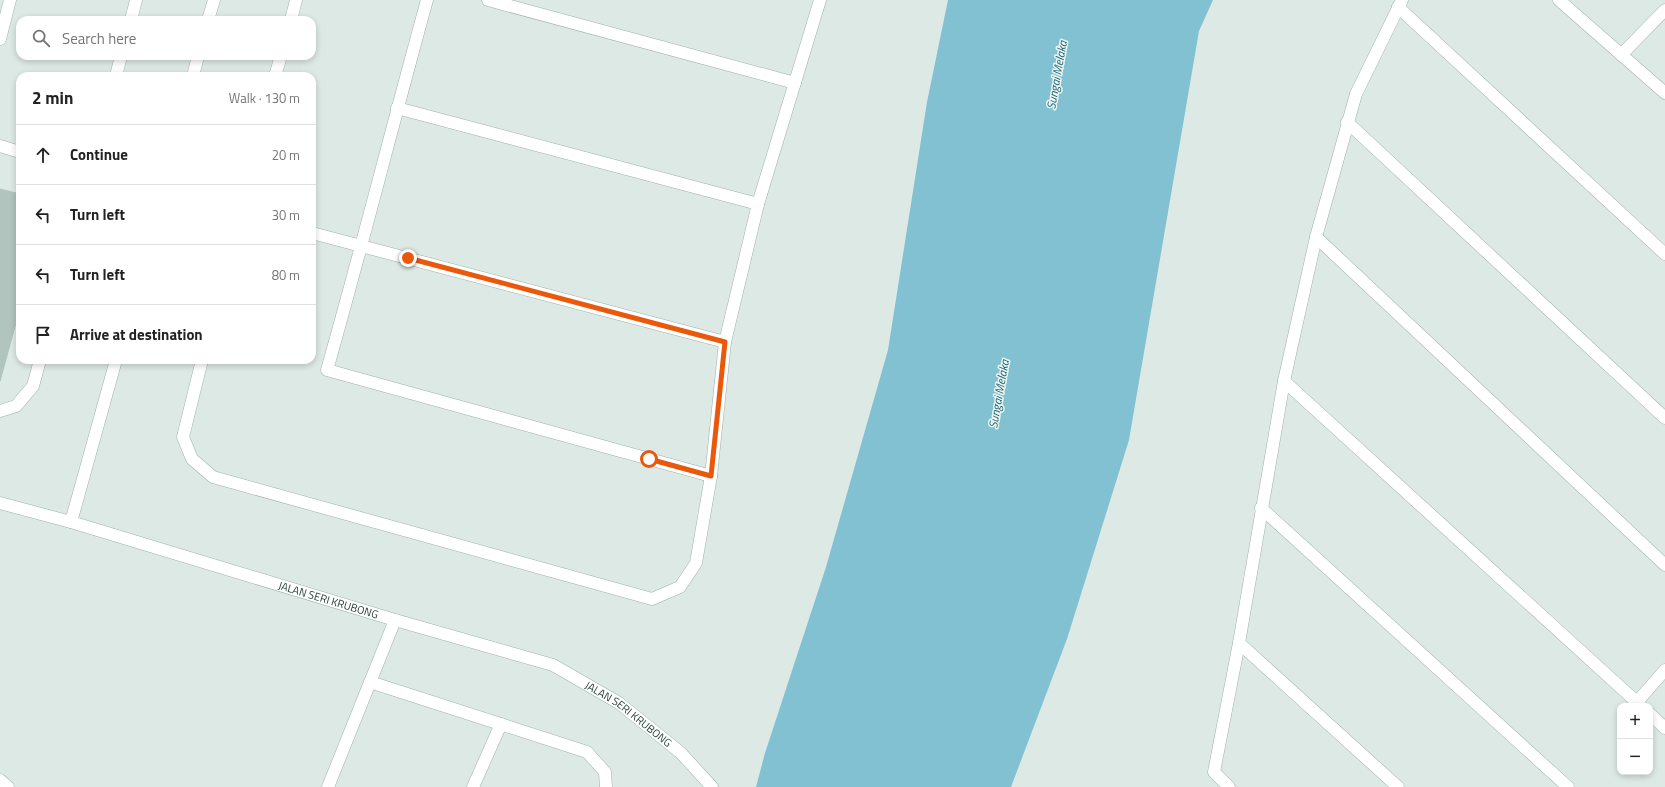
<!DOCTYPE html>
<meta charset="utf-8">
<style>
body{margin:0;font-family:"Titillium Web",sans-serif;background:#f2f2f2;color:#222}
.controls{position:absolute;right:12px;bottom:12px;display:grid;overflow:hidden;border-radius:8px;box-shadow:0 2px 6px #0003}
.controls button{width:36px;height:36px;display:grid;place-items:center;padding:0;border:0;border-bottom:1px solid #e0e0e0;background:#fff;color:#222;font:20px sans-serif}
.stop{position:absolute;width:12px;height:12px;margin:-9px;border:3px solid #ea580c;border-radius:50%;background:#fff}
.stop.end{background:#ea580c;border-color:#fff;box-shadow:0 1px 4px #0008}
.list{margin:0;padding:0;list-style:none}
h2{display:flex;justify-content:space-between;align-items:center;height:52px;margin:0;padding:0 16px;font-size:17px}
h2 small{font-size:13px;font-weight:400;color:#767676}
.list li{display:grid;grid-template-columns:26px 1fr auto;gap:12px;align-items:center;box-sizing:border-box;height:60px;padding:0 16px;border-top:1px solid #e0e0e0}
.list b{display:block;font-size:15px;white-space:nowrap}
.list em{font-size:13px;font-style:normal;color:#767676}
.icon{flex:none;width:22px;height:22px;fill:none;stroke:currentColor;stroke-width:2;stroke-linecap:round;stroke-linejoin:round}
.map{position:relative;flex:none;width:1665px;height:787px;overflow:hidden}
.search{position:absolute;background:#fff;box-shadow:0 2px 6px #0003;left:16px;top:16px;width:300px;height:44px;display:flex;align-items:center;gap:10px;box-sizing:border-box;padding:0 14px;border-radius:12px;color:#767676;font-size:15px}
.panel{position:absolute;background:#fff;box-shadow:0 2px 6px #0003;left:16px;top:72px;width:300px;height:292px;border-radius:12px}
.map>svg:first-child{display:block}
.water{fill:#82c1d1}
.building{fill:#b2c4be;stroke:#afc3bc}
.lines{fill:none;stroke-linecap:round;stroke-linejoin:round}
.service-casing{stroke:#a0b1ab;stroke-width:13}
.minor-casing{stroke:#a0b1ab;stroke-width:13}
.tertiary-casing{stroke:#a0b1ab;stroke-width:13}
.service{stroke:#fff;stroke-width:12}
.minor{stroke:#fff;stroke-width:12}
.tertiary{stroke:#fff;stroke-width:12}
.route{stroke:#ea580c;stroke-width:5}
.labels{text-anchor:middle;stroke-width:3;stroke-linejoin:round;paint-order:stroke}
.street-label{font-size:11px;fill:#1e3933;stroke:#edf6f2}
.water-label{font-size:12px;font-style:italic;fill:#186176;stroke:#edf6f2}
</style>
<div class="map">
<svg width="1665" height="787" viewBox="0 0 1665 787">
<rect width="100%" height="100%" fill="#dde9e4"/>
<path class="water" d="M948,0H1213L1199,31L1129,440L1067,639L1011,787H756L765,753L826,567L888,350L927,102Z"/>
<path class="building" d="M0,189L20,194V308L0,381Z"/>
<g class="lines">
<defs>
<g id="service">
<path d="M427,0C393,123 362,247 327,370L711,476"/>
<path d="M1398,7L1665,254"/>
<path d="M0,39L10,0"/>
<path d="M397,108L758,204"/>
<path d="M1316,237L1665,565"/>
<path d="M1261,508L1568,787"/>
<path d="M473,787L501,724"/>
<path d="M1229,787L1214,772L1239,643"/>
</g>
<g id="minor">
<path d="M488,0L795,83"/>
<path d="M1559,0L1665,93"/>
<path d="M131,20L136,0"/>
<path d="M291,20L296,0"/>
<path d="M1621,55L1665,10"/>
<path d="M116,76L121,56"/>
<path d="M275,76L281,56"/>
<path d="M1347,122L1665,418"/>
<path d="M0,146L20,152"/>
<path d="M312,233L725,342"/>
<path d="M202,360L183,437L192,459L213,477L652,599L680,587L696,563L711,476L725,342L758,204L820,0"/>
<path d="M1284,381L1641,706"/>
<path d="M0,411L16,406L33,386L40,360"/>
<path d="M370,682L587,752L605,772L606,787"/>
<path d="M1637,702L1665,670"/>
<path d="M1650,714L1665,728"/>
<path d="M0,780L8,787"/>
<path d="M328,787L395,620"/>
<path d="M1398,787L1239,643L1284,381L1316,237L1356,94L1402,0"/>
</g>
<g id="tertiary">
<path d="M208,20L214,0"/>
<path d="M193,76L198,56"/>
<path id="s1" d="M116,360L71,522L395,620L553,665L619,703L681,753L712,787"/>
<path d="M0,503L71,522"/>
</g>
</defs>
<use href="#service" class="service-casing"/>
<use href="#minor" class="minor-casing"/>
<use href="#tertiary" class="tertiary-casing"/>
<use href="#service" class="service"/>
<use href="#minor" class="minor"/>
<use href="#tertiary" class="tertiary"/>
</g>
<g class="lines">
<path class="route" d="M408,258L725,342L711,476L649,459"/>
</g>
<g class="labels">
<g class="street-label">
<text dy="4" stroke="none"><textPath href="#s1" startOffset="437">JALAN SERI KRUBONG</textPath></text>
<text dy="4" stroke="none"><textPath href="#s1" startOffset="761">JALAN SERI KRUBONG</textPath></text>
</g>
<g class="water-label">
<text transform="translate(1057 75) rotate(-80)" y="4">Sungai Melaka</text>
<text transform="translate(999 394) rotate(-80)" y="4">Sungai Melaka</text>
</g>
</g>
</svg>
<div class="controls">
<button>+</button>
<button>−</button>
</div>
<div class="stop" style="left:649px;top:459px"></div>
<div class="stop end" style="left:408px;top:258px"></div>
<div class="search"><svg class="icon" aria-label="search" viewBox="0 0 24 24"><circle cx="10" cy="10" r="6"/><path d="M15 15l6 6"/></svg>Search here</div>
<section class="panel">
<h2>2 min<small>Walk · 130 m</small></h2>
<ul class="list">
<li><svg class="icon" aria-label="ahead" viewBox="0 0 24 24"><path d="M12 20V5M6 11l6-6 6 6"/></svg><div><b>Continue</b></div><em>20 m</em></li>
<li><svg class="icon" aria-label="left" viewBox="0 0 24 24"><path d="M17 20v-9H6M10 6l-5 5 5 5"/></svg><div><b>Turn left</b></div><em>30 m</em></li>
<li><svg class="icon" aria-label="left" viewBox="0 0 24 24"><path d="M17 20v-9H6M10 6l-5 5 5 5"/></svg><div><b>Turn left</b></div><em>80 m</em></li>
<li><svg class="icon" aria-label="arrive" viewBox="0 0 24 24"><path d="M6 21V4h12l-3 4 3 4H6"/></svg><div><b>Arrive at destination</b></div></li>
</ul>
</section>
</div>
